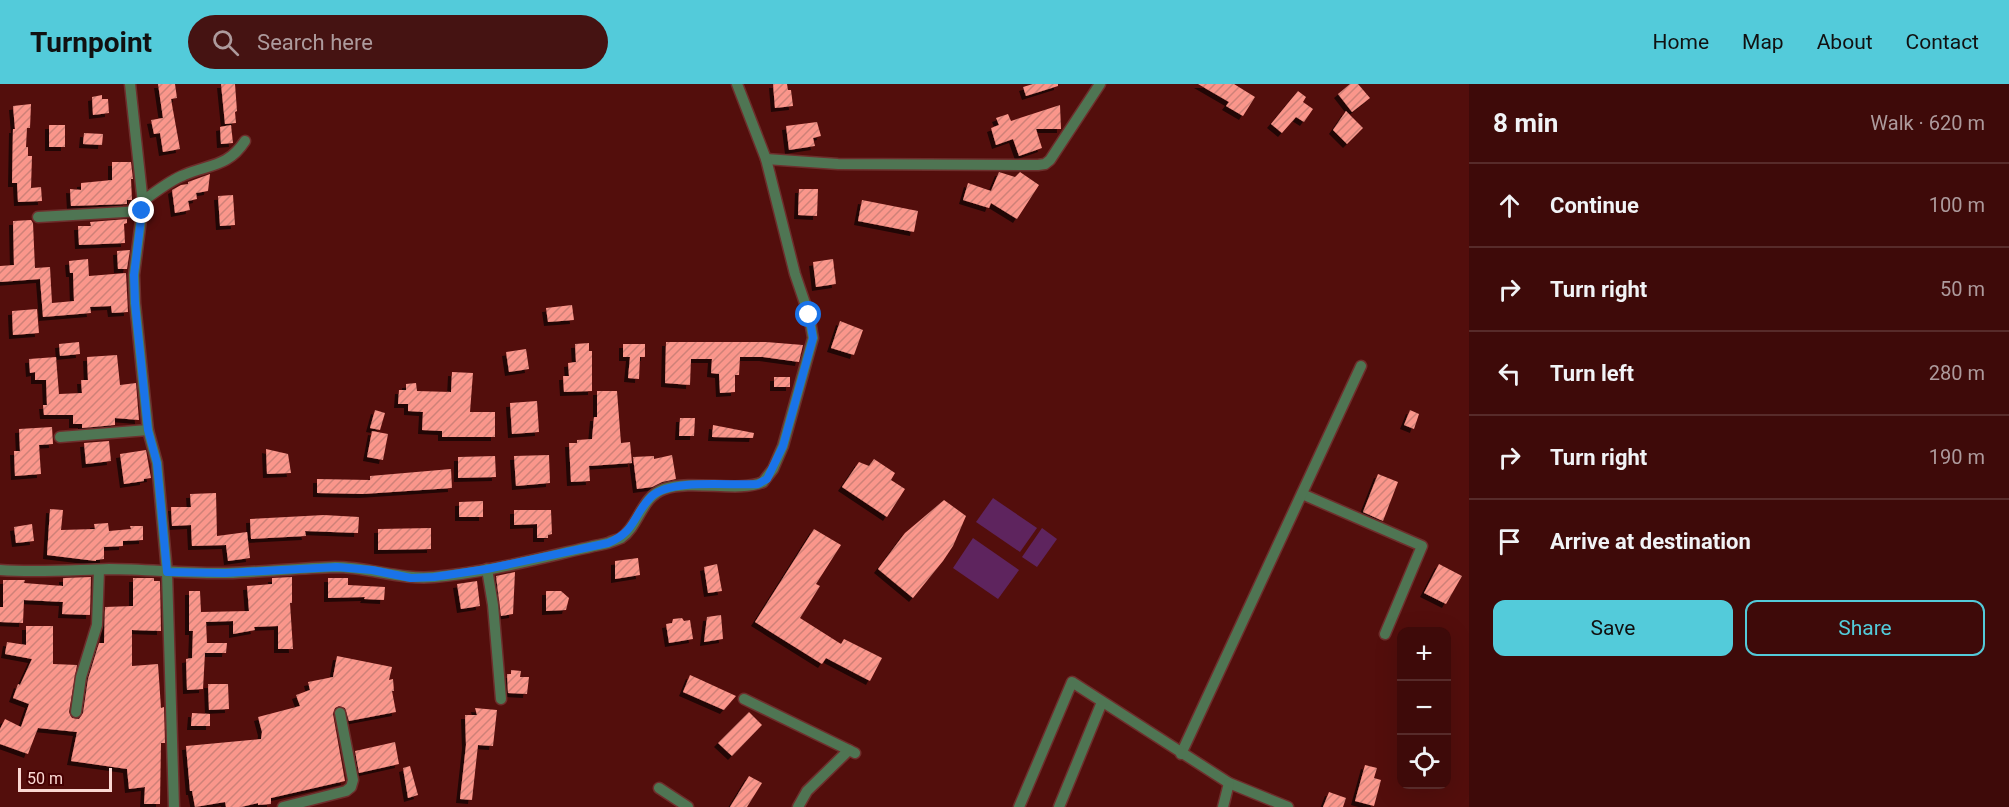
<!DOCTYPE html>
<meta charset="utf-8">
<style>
body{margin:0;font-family:Roboto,sans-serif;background:#451312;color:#f1f3f6}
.controls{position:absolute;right:18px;bottom:18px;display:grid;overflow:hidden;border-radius:12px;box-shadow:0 6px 24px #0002}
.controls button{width:54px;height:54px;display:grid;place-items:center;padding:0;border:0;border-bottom:2px solid #572b2a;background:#3e0a09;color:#f1f3f6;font:30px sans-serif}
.scale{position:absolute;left:18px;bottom:15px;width:94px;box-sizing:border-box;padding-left:6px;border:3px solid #fbd8d3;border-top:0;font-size:16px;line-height:21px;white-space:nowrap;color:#fbd8d3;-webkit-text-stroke:4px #470103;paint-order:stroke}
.stop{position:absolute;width:18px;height:18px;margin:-14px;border:4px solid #1a73e8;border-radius:50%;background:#fff}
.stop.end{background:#1a73e8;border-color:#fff;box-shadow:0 2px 6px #0008}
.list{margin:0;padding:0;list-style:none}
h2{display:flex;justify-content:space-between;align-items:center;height:78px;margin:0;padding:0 24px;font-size:26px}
h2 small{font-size:20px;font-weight:400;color:#ad9a9c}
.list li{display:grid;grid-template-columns:39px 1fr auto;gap:18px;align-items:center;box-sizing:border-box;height:84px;padding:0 24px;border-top:2px solid #572b2a}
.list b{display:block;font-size:22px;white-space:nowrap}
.list em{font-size:20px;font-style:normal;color:#ad9a9c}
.actions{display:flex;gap:12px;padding:18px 24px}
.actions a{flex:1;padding:14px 0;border:2px solid #53cbda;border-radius:12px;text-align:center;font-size:21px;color:#53cbda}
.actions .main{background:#53cbda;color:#111}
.icon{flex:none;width:33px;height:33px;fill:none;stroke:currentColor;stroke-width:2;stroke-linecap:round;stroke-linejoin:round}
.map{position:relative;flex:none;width:1469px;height:723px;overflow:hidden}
header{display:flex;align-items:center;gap:36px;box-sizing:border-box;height:84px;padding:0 30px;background:#53cbda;color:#111}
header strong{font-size:28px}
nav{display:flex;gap:33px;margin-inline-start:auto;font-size:21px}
.search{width:420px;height:54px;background:#451312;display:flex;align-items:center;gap:15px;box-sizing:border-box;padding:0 21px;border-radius:33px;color:#ad9a9c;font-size:22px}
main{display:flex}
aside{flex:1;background:#3e0a09}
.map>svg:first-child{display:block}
.green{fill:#5e245e}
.building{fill:url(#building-hatch);filter:url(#shadow)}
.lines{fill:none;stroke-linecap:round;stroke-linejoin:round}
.minor-casing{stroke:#6e2e2c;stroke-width:13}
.minor{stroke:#4f7553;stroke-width:10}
.route{stroke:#1a73e8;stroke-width:8}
</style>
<header>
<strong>Turnpoint</strong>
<div class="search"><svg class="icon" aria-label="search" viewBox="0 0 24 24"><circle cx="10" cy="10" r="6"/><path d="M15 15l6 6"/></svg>Search here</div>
<nav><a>Home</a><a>Map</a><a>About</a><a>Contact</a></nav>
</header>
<main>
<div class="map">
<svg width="1469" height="723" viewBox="0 0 1469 723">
<defs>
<pattern id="building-hatch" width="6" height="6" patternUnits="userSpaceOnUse" patternTransform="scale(1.5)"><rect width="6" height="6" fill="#fa968b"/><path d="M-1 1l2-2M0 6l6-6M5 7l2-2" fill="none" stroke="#ce8178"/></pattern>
<filter id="shadow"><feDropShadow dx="-4" dy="4" stdDeviation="0" flood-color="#0009"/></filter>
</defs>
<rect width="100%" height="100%" fill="#530e0c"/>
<g class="green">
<path d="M993,414L1037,444L1020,468L976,438Z"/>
<path d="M1042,444L1057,455L1037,483L1022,473Z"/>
<path d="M973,454L1019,486L998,515L953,484Z"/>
</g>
<g class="building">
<path d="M158,0H175L177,14L171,15L180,65L163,68L160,49L154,50L151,36L163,34Z"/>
<path d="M221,0H235L237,27L235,28L236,39L225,40Z"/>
<path d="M773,0H787L788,6H791L793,22L775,24Z"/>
<path d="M1033,0H1058V2L1026,12L1023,3Z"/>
<path d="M1198,0H1234L1255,13L1243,32L1226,22L1229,18Z"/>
<path d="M1350,0H1358L1370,14L1352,28L1338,10Z"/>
<path d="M1298,7L1306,13L1303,18L1313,25L1304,38L1296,33L1282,49L1271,40Z"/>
<path d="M102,11V15H108L109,29L93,31L92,13Z"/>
<path d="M31,20L30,44H27L26,63H28V72H32L31,104L41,103L42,117L18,118L17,99H12L13,45H15L13,22Z"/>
<path d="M1060,21L1061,45H1036L1042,64L1019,72L1013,55L996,61L991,44L999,41L996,34L1008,30L1011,37Z"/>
<path d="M1346,27L1363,44L1347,60L1333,46Z"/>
<path d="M817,38L821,52L813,54L815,62L789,66L786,42Z"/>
<rect x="49" y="41" width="16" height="22"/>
<path d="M231,41L233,59L221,60L220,43Z"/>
<path d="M84,49L103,50L102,61L83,60Z"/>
<path d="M112,78H131L133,95H131L132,116H127V120L71,122L70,105L81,106V99L112,96Z"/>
<path d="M999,88L1015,93L1020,88L1039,101L1017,135L991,119L989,124L963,116L968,99L991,107Z"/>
<path d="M210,90L208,107L196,109L197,115L188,117L190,126L175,129L172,106L181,101L188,100V98Z"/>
<path d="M799,105H818L817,132L798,131Z"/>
<path d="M233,111L235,141L220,142L218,112Z"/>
<path d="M862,116L918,127L914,148L858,137Z"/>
<path d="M127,135V139L124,140L125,159L79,161L78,142H91L90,138Z"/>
<path d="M31,136L33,139L35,184L50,183L52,219L74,217L73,189H70L69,177L88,175L89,192L126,189L128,228L112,229L111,222L90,223L91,229L43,233L40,195L0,198V182L14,181L13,137Z"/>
<path d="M130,166L127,185H118L117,167Z"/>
<path d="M833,175L836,200L816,203L813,178Z"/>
<path d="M572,221L574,236L548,238L546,224Z"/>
<path d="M37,225L39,249L13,251L12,227Z"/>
<path d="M840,237L863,246L854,271L831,264Z"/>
<path d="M79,258L80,270L60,272L59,260Z"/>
<path d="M666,258H766L803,261L799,278L763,273H740L739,291H735V308L720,309L719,290L711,289L712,275H691L690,301L665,299Z"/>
<path d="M589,259V267H592V307L564,308L563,292H569L568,279L576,278L575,260Z"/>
<path d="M623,260H645V273H640L639,295L628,294L630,273H623Z"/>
<path d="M526,265L529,285L509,288L506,268Z"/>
<path d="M117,271L120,301L136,299L139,336L115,334V341L82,344V340H73V331H44L43,321H47L46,296H35V288L30,289L29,275L56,273L59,310L82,309L81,296H88L87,273Z"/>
<path d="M452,288L473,289L470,328H495V353H442V347L422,346L423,328L408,327V320H398L399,306H406V300L416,299L417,307L451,308Z"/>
<rect x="774" y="293" width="16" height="10"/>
<path d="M597,307H617L621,359L630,358L632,379L589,382L590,397L571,398L569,359H577V356L592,355L594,333H597Z"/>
<path d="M537,317L539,348L512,350L510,319Z"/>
<path d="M375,326L385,329L380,346L370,344Z"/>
<path d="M1410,326L1419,330L1414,345L1404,341Z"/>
<path d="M680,334H695L694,352H679Z"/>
<path d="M713,341L754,349L753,354L712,353Z"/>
<path d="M52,343L53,360L39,361L41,390L15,392L14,367H20L19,345Z"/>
<path d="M372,347L388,350L383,376L367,373Z"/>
<path d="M109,357L111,377L86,380L84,359Z"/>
<path d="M266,365L288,370L291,389L267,390Z"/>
<path d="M146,366L151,394L144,395V397L124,400L120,370Z"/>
<path d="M549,371L550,399L516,402L514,372Z"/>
<path d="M672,371L676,395L662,398L652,403L637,405L633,373L654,372V375Z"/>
<path d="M495,372L496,393L458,394V373Z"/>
<path d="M874,375L895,389L891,396L905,405L887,433L842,403L859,378L869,382Z"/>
<path d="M451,385L452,404L363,410L317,409V395L370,396V392Z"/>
<path d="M1378,390L1398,398L1383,437L1363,428Z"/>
<path d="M216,409L217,452L247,448L250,474L228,477L226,461L192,462L191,441L172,442L171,423H191L190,410Z"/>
<path d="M944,416L966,432L953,462L943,477L913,514L878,485L905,449Z"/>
<path d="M483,417V433H459V418Z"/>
<path d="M50,425L63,426L61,446L95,445L94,440L108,439L109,447L131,445L130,442H143V456L123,457V462L104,463V475L96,476V477L47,471Z"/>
<path d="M514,426H551L552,450L548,451V454H537V440L514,441Z"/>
<path d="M324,431L359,433L358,449L305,447L306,452L251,455L250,435Z"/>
<path d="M32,440L34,457L16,459L14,443Z"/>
<path d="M431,444V465L378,466V445Z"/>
<path d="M814,445L841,461L816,500L820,502L800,534L841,560L844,555L882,574L870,597L826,574L822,580L755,538Z"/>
<path d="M638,474L640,491L615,495V477Z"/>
<path d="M717,480L722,507L708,509L704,483Z"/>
<path d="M1439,480L1462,492L1446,520L1424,509Z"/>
<path d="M515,488L513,530L501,532L496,492Z"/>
<path d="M91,493L90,531L62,530L63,518L24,516L23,539L0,538V523H3V496H25L24,499L63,502V494Z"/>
<path d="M292,493V519H290L293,565H278V542L254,543L255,546L233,550V537L206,538L207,559H227L226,569H205L203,605L187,606L186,575L192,574L193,547H189V507H200L201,528L249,527L247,502L272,500V494Z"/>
<path d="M133,494H154V497H160L161,547L132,546V582L158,580L161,624L164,623L165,659H161L160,720H144L145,703L129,705L127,685L71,677L77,648L38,644L28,670L0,660V645L5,635L21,643L29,620L13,614L18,600L20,601L32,575L5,570L7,558L26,561V542H53V580L77,581L69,628L72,634L79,635L83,629L88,595L99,559H104L105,523L133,522Z"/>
<path d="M328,494H348V501L385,503L384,516L364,515L365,513L328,514Z"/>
<path d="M477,497L480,522L461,525L457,500Z"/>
<path d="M546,507H561L569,514L566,526L546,527Z"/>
<path d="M721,531L723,555L704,558L707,533Z"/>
<path d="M682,534L684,537L690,536L693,555L669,559L666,540L672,539L673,535Z"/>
<path d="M337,572L392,583L389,596L393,595L394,607H392L396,628L349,637L345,624L339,622L335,624L333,630L345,697L271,714V720L258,721V719L241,723H226L225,718L195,723L192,707H190L186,662L261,655L262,648L258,633L300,622L296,611L310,606L308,598L333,593Z"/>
<path d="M511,586L521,587L520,593H529L527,610L508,609L507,590H511Z"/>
<path d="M690,591L699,595L736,612L724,626L683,608Z"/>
<path d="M208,600H228L229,625L209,626Z"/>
<path d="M475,624L497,626L493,662L478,661L472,716L460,715L466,661L465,631H477Z"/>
<path d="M749,628L762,641L732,672L718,659Z"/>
<path d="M192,629L210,630V642H191Z"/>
<path d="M395,658L399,680L359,689L355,667Z"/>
<path d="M1365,681L1377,684L1374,694L1381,696L1374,722L1355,717Z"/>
<path d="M410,682L418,711L408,714L403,684Z"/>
<path d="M749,692L762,699L747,723H730Z"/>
<path d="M1329,708L1346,714L1343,723H1323Z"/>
</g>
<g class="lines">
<defs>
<g id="minor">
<path d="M130,0L143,120L134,191L135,219L148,346L157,379L167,488L174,723"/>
<path d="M766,75L838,80L1038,81L1045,80L1050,76L1100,0"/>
<path d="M143,120L147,114C158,106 171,96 184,91C210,80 228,83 245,57"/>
<path d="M38,133L142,127"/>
<path d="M60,353L148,346"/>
<path d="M1302,410L1422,462L1385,550"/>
<path d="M487,485L493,521L501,615"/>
<path d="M0,486C36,489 72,486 109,485C148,485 187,490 227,489C263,488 299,484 335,483C369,483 401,496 434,493C493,488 551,471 608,459C612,457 617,456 621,454C639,442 641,413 664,405C693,395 738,409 763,398L773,385L783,362L813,254L809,231L795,190L766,75L737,0"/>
<path d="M744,615L855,669"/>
<path d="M76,628L81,593L97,541L99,486"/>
<path d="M1181,670L1361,282"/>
<path d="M659,704L688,723"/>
<path d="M283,723L346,707L351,703L353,696L340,629"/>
<path d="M798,723L807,707L849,666"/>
<path d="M1019,723L1072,598L1229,699L1288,723"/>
<path d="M1059,723L1102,618"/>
<path d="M1223,723L1229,699"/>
</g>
</defs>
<use href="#minor" class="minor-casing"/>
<use href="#minor" class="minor"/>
</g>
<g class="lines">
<path class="route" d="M142,127L134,191L135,219L148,346L157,379L167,488L225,489L337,483L372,486L411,494L434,493L487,485L608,459C636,448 633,430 652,412C672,394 731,402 758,400L767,395L783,362L813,254L809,231"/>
</g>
</svg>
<div class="controls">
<button>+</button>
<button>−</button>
<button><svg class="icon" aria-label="locate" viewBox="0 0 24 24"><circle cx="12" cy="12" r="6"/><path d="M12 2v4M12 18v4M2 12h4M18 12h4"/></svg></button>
</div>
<div class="scale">50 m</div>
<div class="stop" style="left:809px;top:231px"></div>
<div class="stop end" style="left:142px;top:127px"></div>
</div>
<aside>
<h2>8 min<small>Walk · 620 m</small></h2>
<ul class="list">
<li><svg class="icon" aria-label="ahead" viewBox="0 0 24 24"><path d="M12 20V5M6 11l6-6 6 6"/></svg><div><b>Continue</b></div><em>100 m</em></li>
<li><svg class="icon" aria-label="right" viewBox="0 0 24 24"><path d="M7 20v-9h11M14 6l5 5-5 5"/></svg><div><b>Turn right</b></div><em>50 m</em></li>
<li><svg class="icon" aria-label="left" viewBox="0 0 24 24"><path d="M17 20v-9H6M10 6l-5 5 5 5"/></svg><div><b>Turn left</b></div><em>280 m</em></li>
<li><svg class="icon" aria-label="right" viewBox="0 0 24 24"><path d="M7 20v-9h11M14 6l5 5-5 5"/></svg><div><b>Turn right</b></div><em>190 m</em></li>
<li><svg class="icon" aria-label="arrive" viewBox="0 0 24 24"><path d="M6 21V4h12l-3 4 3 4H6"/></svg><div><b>Arrive at destination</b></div></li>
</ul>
<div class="actions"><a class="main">Save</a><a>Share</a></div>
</aside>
</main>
